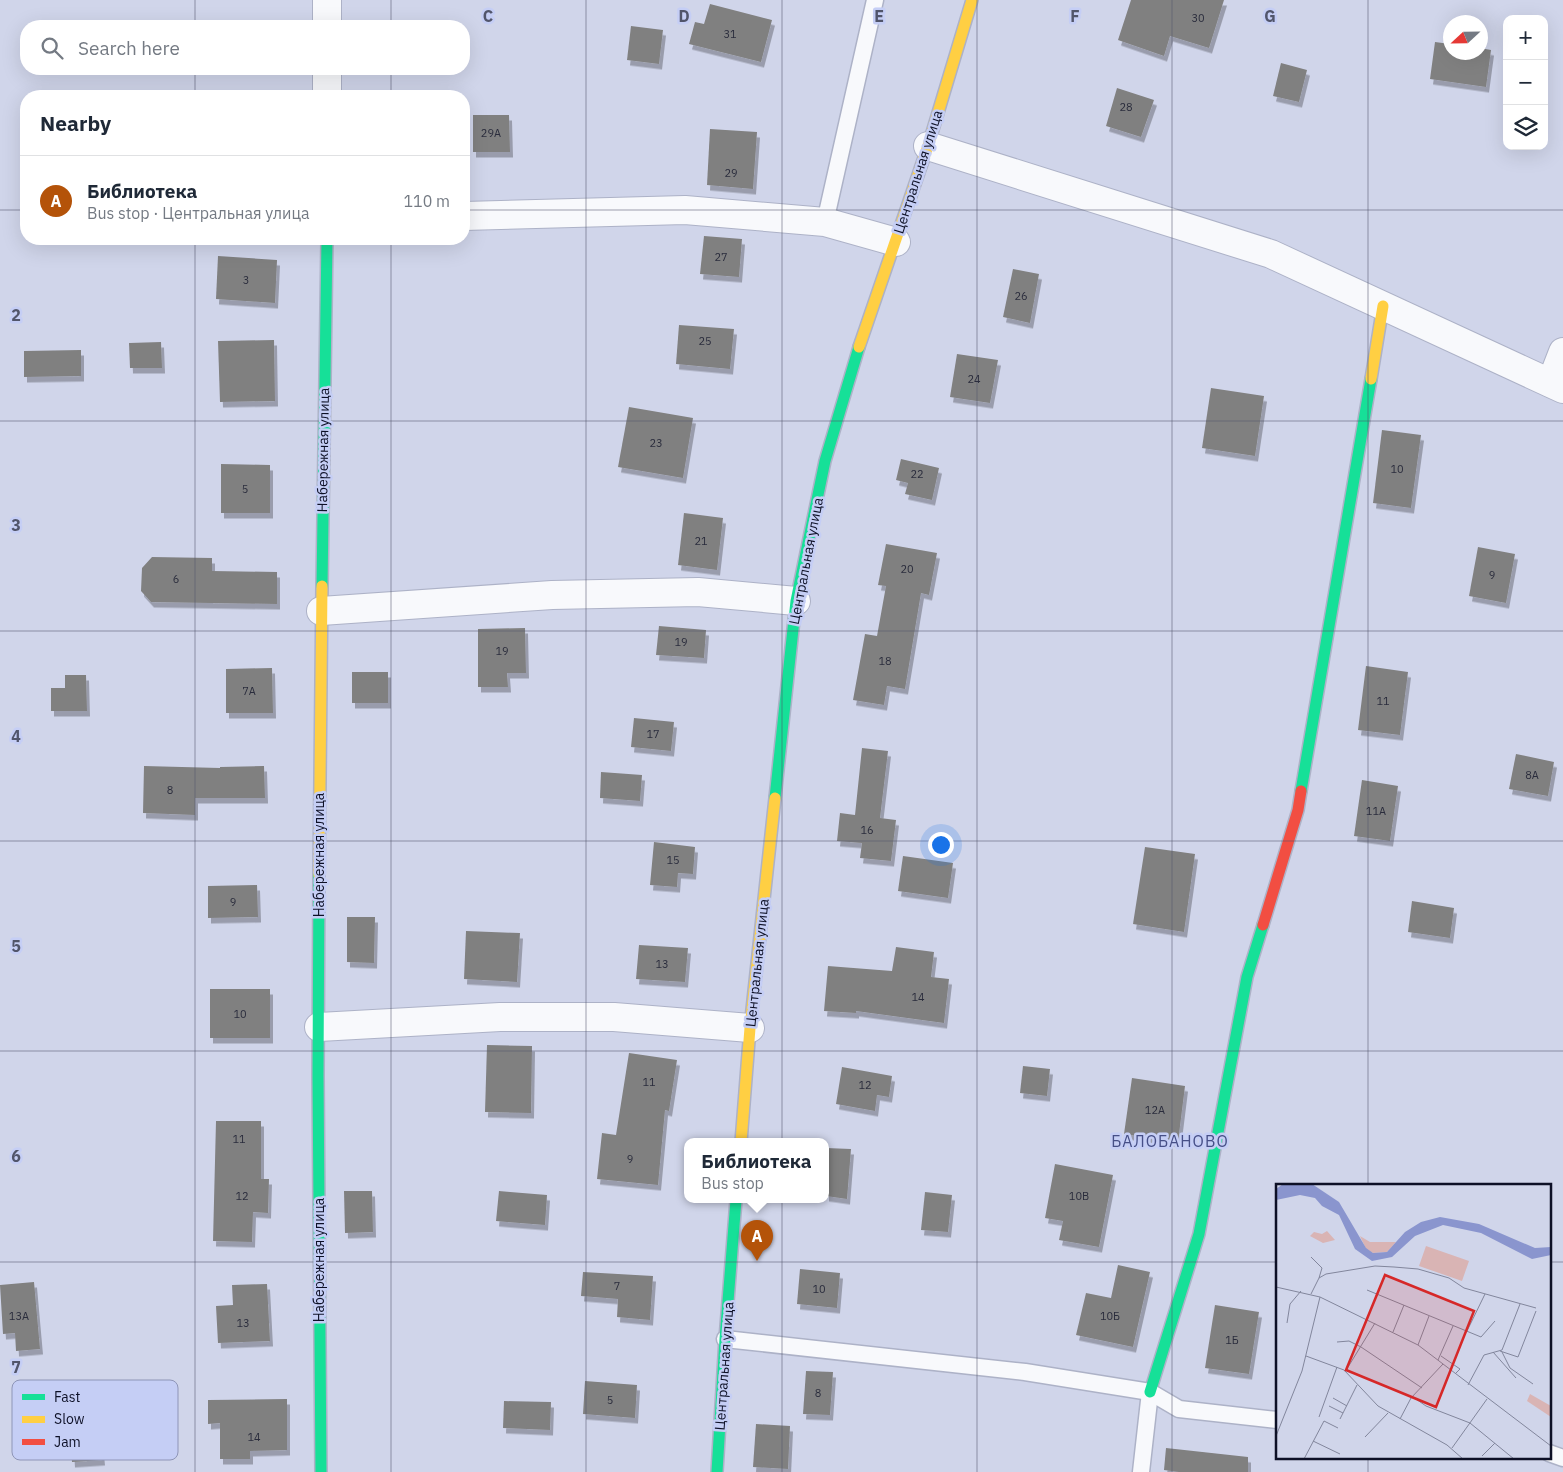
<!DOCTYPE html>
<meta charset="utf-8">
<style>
body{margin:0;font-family:"IBM Plex Sans",sans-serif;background:#f2f2f3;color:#1f2937}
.controls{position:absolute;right:15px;top:15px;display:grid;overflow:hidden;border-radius:10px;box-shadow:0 5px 20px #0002}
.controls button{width:45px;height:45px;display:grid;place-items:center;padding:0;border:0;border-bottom:1px solid #e0e1e3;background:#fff;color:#1f2937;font:25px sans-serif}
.compass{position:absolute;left:1443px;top:15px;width:45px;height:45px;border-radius:50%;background:#fff;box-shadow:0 5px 20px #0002;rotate:248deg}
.you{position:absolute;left:940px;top:844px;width:18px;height:18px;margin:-12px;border:4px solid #fff;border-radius:50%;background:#1a73e8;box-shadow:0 0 0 8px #1a73e833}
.badge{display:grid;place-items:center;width:32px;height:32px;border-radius:50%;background:#b45309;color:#fff;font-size:16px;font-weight:700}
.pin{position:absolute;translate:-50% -41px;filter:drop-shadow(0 1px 2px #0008)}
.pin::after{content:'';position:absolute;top:26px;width:18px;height:15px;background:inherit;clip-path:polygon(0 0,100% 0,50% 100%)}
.popup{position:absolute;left:684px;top:1138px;width:145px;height:65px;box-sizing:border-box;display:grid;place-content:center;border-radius:10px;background:#fff;filter:drop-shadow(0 1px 4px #0005);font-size:16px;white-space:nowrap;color:#747a83}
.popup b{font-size:19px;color:#1f2937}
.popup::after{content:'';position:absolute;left:50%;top:100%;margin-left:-10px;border:10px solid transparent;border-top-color:#fff}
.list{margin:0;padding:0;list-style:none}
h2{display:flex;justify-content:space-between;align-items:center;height:65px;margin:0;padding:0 20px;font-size:21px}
h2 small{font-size:16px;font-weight:400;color:#747a83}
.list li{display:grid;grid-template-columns:32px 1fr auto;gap:15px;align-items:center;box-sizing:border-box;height:90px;padding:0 20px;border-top:1px solid #e0e1e3}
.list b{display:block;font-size:19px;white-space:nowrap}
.list p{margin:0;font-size:16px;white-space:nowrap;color:#747a83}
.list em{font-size:16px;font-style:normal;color:#747a83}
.icon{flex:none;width:28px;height:28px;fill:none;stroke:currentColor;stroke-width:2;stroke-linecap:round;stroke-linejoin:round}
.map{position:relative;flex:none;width:1563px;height:1472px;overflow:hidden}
.search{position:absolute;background:#fff;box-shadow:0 5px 20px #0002;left:20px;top:20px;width:450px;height:55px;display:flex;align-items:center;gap:12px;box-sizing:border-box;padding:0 18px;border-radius:20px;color:#747a83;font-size:19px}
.panel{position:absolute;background:#fff;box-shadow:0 5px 20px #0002;left:20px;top:90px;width:450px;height:155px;border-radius:20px}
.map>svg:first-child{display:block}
.building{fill:#808080;filter:url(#shadow)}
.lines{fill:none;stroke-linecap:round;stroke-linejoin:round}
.lane-casing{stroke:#adb2c7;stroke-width:19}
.street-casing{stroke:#adb2c7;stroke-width:30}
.fast-casing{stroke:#adb2c7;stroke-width:14}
.slow-casing{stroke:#adb2c7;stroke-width:14}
.jam-casing{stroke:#adb2c7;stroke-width:14}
.lane{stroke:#f8f9fc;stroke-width:16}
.street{stroke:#f8f9fc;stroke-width:28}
.fast{stroke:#16e098;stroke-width:11}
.slow{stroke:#ffcf43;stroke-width:11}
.jam{stroke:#f24e42;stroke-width:11}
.grid{fill:none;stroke:#51556b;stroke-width:1;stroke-opacity:0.55}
.labels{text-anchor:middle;stroke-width:5;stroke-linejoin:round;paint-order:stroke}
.number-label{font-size:11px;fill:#2a2c3c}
.street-label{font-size:14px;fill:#0d1026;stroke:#c5cef5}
.quarter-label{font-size:16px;letter-spacing:1px;fill:#464f87;stroke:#c5cef5}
.inset-road{fill:none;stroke:#82869c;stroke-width:1}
.view{fill:#d62828;fill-opacity:0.15;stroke:#d62828;stroke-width:2.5}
.inset-edge{fill:none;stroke:#0d1026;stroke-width:2.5}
.key{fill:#c5cef5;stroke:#8e95b7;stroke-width:1}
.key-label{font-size:14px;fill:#0d1026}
.grid-label{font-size:16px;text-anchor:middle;font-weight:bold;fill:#51556b;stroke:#c5cef5;stroke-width:5;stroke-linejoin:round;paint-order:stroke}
</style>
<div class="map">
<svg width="1563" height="1472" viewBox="0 0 1563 1472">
<defs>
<filter id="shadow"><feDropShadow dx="3" dy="5.5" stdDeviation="0" flood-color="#0004"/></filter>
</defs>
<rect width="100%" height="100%" fill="#d0d5ea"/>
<g class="building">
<path d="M1131,0H1224L1209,48L1170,36L1164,56L1118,40Z"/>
<path d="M710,4L772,20L761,62L689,44L695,22L704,24Z"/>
<path d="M631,26L663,30L659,64L627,60Z"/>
<path d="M1435,42L1450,44V52H1480V48L1491,50L1486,87L1430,79Z"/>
<path d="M1281,63L1307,70L1299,102L1273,96Z"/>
<path d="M1117,88L1154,100L1141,137L1106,126Z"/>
<path d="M473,115H509L510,152H473Z"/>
<path d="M710,129L757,132L753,189L707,185Z"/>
<path d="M704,236L742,239L739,277L700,274Z"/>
<path d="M218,256L277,260L275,303L216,299Z"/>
<path d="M1013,269L1039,274L1030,323L1003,317Z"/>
<path d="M679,325L734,329L730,369L676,364Z"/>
<path d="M274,340L275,401L220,402L218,341Z"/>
<path d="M161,342L162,368H130L129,343Z"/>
<path d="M81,350V376L24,377V351Z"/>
<path d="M957,354L998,360L990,403L950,397Z"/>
<path d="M1211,388L1264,396L1255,456L1202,448Z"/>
<path d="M629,407L693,418L683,478L618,467Z"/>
<path d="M1382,430L1421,435L1411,508L1373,503Z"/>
<path d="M901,459L939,468L932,500L905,494L908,483L896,480Z"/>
<path d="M221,464L270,465V513H221Z"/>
<path d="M684,513L723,518L717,570L678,565Z"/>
<path d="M886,544L937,553L929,595L921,593L905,689L887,686L884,705L853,700L865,634L877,636L886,586L878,585Z"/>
<path d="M1478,547L1515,554L1506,603L1469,596Z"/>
<path d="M152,557L212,558V571L277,572V604L151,602L141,591L142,568Z"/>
<path d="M659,626L706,630L704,658L656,655Z"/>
<path d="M525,628L526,673H507L508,687H478V629Z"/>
<path d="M1366,666L1408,672L1400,735L1358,730Z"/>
<path d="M272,668L273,713H226V669Z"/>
<rect x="352" y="672" width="36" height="31"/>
<path d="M65,675H86L87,711H51V688H65Z"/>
<path d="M634,718L674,722L671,751L631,747Z"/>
<path d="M862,748L888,751L880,818L896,820L891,861L860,858L862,843L837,841L840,813L855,815Z"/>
<path d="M1516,754L1554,762L1548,796L1509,789Z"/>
<path d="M144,766L220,768V767L264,766L265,798H195V815L143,813Z"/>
<path d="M601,772L642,775L640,801L600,798Z"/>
<path d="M1362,780L1398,786L1390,841L1354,836Z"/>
<path d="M654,842L695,847L693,874L678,873L677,887L650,885Z"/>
<path d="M1145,847L1195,854L1184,932L1133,924Z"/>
<path d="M903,856L953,863L948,898L898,891Z"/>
<path d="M257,885L258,917L208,918V886Z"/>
<path d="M1412,901L1454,908L1450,938L1408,932Z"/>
<path d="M347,917H375L374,963L347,962Z"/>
<path d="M466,931L520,933L517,982L464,979Z"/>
<path d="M639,945L688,948L685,982L636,979Z"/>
<path d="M896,947L934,952L931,977L949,979L944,1023L856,1011V1013L824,1011L828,966L892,971Z"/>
<rect x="210" y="989" width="60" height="49"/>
<path d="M487,1045L532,1046L531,1113L485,1112Z"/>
<path d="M629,1053L677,1060L669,1111L665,1110L658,1185L597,1179L602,1133L616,1135Z"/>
<path d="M1023,1066L1050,1069L1047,1096L1020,1093Z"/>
<path d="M842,1067L892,1076L889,1097L877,1095L875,1111L836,1104Z"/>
<path d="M1132,1078L1185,1086L1178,1142L1124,1134Z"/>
<path d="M216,1121H261V1179H269L268,1213L253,1212L252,1242L213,1241Z"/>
<path d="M826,1148L851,1149L847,1199L826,1196Z"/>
<path d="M1055,1164L1113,1175L1099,1247L1059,1240L1063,1221L1045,1218Z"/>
<path d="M344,1191H372L373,1232L345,1233Z"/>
<path d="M499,1191L547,1195L545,1225L496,1221Z"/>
<path d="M925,1192L952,1195L948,1232L921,1230Z"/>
<path d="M1118,1265L1150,1272L1133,1347L1076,1335L1086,1293L1111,1298Z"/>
<path d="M800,1269L840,1273L837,1308L797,1304Z"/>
<path d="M583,1272L653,1276L650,1320L617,1317L618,1299L581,1296Z"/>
<path d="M34,1282L40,1349L16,1351L15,1333L3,1334L0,1285Z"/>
<path d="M267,1284L270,1341L218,1343L216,1306L233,1305L232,1285Z"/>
<path d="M1215,1305L1259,1312L1249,1374L1205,1368Z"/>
<path d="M806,1371L833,1372L830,1415L803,1414Z"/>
<path d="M585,1381L637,1385L635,1418L583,1414Z"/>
<path d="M287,1399V1450L250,1451V1459H220V1423L208,1424V1400Z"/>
<path d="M504,1401L551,1402L550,1430L503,1428Z"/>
<path d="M756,1424L790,1426L788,1469L753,1467Z"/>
<path d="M99,1429L102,1460L72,1462L70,1431Z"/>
<path d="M1166,1448L1248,1457V1472H1179L1164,1470Z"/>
</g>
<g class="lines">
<defs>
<g id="lane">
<path d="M825,222L875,0"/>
<path d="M725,1339L1025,1372L1150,1392L1179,1409L1277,1420"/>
<path d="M1549,1453L1563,1458"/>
<path d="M1141,1472L1150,1392"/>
</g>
<g id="street">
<path d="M327,0V26"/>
<path d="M327,69V96"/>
<path d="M928,146L1271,254L1563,389"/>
<path d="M464,216L685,210L825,222L896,242"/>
<path d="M1551,383L1563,352"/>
<path d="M321,611L552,595L698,592L796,601"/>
<path d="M319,1027L500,1017H614L750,1028"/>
</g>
<g id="fast">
<path d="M322,586L327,239"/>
<path d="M1301,791L1371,379"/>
<path d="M775,798L796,601L825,461L859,347"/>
<path d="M319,875L318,1076L321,1472"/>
<path d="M1150,1392L1199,1234L1247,977L1263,925"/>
<path d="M717,1472L725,1339L736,1200"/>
</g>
<g id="slow">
<path d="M859,347L928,146L972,0"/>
<path d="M1371,379L1383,306"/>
<path d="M319,875L322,586"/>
<path d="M741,1142L750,1028L775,798"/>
</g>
<path id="jam" d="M1263,925L1298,810L1301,791"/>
</defs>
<use href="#lane" class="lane-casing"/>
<use href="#street" class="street-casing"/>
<use href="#fast" class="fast-casing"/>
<use href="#slow" class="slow-casing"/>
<use href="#jam" class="jam-casing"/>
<use href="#lane" class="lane"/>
<use href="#street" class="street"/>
<use href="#fast" class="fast"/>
<use href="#slow" class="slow"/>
<use href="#jam" class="jam"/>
</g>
<path class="grid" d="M195,0V26M391,0V26M586,0V1472M782,0V1472M977,0V1472M1172,0V1472M1368,0V1186M195,69V96M391,69V96M0,210H26M464,210H1563M195,239V1472M391,239V1472M0,421H1563M0,631H1563M0,841H1563M0,1051H1563M0,1262H1277M1549,1262H1563M1368,1458V1472"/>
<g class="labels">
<g class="number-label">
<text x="1198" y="22">30</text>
<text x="730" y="38">31</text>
<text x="1126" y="111">28</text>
<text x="491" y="137">29А</text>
<text x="731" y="177">29</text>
<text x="721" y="261">27</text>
<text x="246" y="284">3</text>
<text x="1021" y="300">26</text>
<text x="705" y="345">25</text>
<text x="974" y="383">24</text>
<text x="656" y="447">23</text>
<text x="1397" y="473">10</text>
<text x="917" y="478">22</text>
<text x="245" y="493">5</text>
<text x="701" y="545">21</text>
<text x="907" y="573">20</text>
<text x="1492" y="579">9</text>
<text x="176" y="583">6</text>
<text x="681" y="646">19</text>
<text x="502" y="655">19</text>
<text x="885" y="665">18</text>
<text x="249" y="695">7А</text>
<text x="1383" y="705">11</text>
<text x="653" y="738">17</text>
<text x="1532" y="779">8А</text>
<text x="170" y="794">8</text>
<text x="1376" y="815">11А</text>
<text x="867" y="834">16</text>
<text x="673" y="864">15</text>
<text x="233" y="906">9</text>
<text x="662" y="968">13</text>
<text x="918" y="1001">14</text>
<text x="240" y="1018">10</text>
<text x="649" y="1086">11</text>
<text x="865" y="1089">12</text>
<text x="1155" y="1114">12А</text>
<text x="239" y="1143">11</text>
<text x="630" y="1163">9</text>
<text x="242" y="1200">12</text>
<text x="1079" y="1200">10В</text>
<text x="617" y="1290">7</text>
<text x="819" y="1293">10</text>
<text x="19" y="1320">13А</text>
<text x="1110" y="1320">10Б</text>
<text x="243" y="1327">13</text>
<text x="1232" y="1344">1Б</text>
<text x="818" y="1397">8</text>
<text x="610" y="1404">5</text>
<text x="254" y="1441">14</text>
</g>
<g class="street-label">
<text transform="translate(918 172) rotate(-72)" y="5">Центральная улица</text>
<text transform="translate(323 450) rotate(-89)" y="5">Набережная улица</text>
<text transform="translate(806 561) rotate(-79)" y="5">Центральная улица</text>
<text transform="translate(319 855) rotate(-90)" y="5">Набережная улица</text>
<text transform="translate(757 963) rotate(-84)" y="5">Центральная улица</text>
<text transform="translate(319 1260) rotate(-90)" y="5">Набережная улица</text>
<text transform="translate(724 1366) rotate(-86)" y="5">Центральная улица</text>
</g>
<g class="quarter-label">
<text x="1170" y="1147">БАЛОБАНОВО</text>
</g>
</g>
<g transform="translate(1276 1184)">
<rect width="275" height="275" fill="#d0d5ea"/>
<path d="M51,47L59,56L47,59L34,52L38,48L46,50ZM84,52L94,58H120L111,68L97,69L90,65ZM150,62L193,77L186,97L143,82ZM254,210L275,222V233L251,217Z" fill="#d9b4b4"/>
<path d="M7,0H36L63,18L90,64L97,69L111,68L129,48L145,38L164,33L203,40L259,64L275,63V71L256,75L205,49L167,41L139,52L116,73L96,77L79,65L63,31L46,22L39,14L24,11L0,16V5Z" fill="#8a95ce"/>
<path class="inset-road" d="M35,73L46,84L43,94M0,103L44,113L142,161L275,262M91,106L205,153L219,137M35,110L43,94L50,90L99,82L118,83L142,85L173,94L188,104L260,124M11,139L14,120L25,107M191,147L209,110M117,148L128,121M61,158L73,157L85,163L146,204M142,161L153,132M224,167L242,173L260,127M217,168L240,194M226,168L234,184L257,200M30,172L68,186L102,222L171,261L187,275M165,172L184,185L179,190M162,176L177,142M69,188L99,139M192,201L208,171L226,166L244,120M137,213L150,222L194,239L238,275M57,214L71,222M53,222L67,229M43,233L61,183M64,235L81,201M124,235L135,214L167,180M0,252L26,187L44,113M89,253L112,229M37,257L64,270M176,264L211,215M206,272L219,259M28,275L48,237L62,244"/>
<path class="view" d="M109,91L198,127L160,223L70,186Z"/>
<rect width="275" height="275" class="inset-edge"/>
</g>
<rect x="12" y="1380" width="166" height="80" rx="8" class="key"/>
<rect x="22" y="1394" width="23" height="6" fill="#16e098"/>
<rect x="22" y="1416" width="23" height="7" fill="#ffcf43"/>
<rect x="22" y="1439" width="23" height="6" fill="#f24e42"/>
<g class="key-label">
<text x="54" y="1402">Fast</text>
<text x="54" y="1424">Slow</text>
<text x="54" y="1447">Jam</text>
</g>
<g class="grid-label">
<text x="488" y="22">C</text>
<text x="684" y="22">D</text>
<text x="879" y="22">E</text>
<text x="1075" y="22">F</text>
<text x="1270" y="22">G</text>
<text x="16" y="321">2</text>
<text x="16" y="531">3</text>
<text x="16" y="742">4</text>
<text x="16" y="952">5</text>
<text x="16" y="1162">6</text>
<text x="16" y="1373">7</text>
</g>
</svg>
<div class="controls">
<button>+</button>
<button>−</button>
<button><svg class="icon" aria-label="layers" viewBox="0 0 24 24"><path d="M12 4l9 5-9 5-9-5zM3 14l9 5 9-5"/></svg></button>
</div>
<svg class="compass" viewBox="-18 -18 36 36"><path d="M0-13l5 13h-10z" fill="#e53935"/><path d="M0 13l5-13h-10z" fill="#747a83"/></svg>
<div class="you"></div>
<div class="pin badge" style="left:757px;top:1261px">A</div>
<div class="popup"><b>Библиотека</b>Bus stop</div>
<div class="search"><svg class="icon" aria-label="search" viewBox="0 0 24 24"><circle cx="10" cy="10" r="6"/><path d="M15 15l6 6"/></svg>Search here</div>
<section class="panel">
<h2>Nearby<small></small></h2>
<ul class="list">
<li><span class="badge">A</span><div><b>Библиотека</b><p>Bus stop · Центральная улица</p></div><em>110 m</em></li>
</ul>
</section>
</div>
